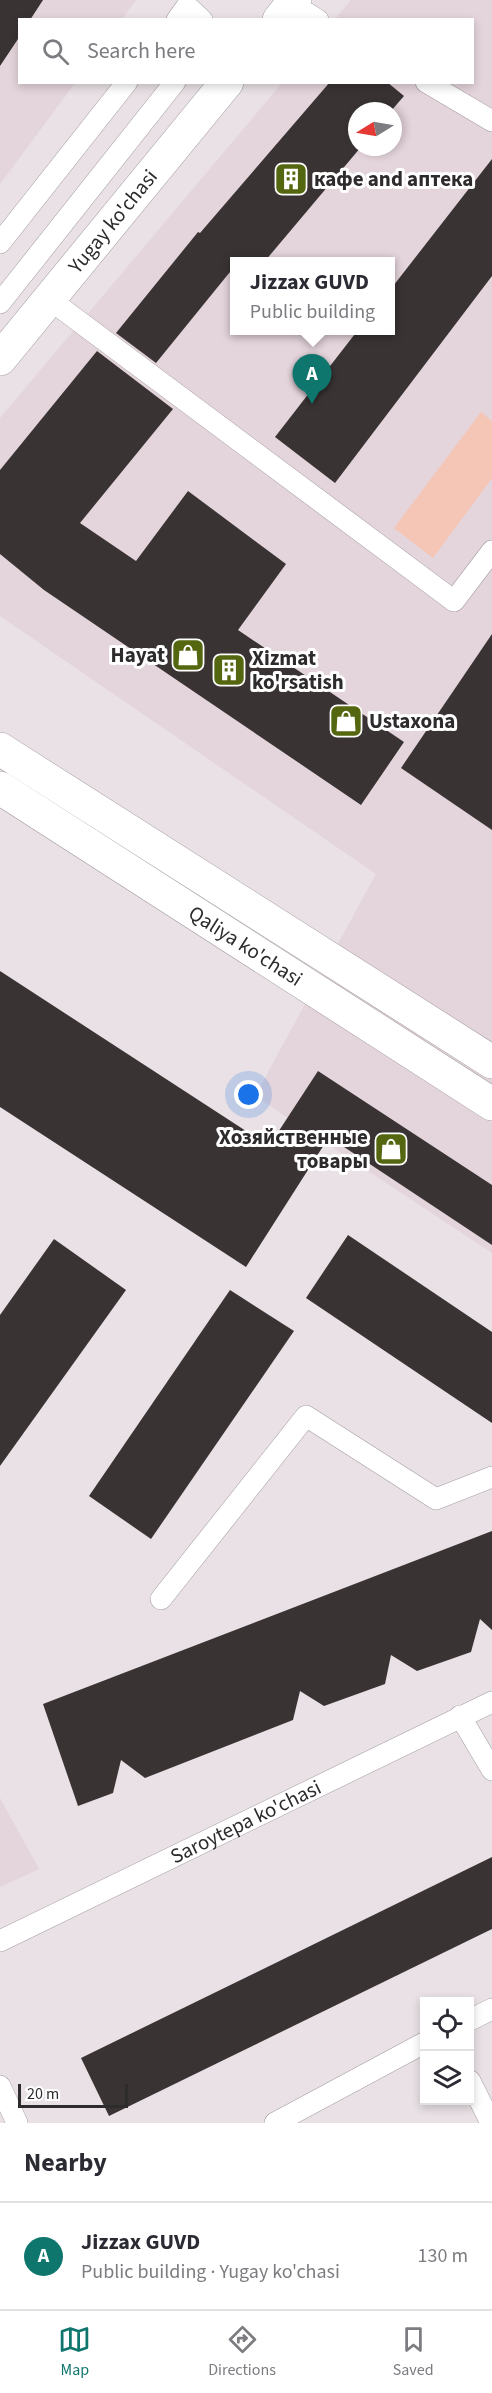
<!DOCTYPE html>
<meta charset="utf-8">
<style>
body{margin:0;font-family:"Source Sans 3",sans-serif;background:#f2f2f3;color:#2b2b33}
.controls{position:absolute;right:18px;bottom:18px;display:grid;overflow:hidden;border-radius:0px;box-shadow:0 3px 9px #0003}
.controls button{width:54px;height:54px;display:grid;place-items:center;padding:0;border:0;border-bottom:2px solid #e1e1e2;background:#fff;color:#2b2b33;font:30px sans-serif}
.compass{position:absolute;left:348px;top:102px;width:54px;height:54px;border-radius:50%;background:#fff;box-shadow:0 3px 9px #0003;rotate:259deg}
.scale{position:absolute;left:18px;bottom:15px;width:110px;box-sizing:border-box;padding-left:6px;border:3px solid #2e2b2c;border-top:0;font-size:16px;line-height:21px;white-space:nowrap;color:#2e2b2c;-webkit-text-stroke:4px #fff;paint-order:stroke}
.you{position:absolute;left:249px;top:1095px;width:21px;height:21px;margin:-15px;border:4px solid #fff;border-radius:50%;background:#1a73e8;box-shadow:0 0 0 9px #1a73e833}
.badge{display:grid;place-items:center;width:39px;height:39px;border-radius:50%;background:#0f766e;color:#fff;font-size:20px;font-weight:700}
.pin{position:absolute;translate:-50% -50px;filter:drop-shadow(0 2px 3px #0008)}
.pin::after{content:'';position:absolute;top:32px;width:21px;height:18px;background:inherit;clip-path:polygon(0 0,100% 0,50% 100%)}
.popup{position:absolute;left:230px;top:257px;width:165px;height:78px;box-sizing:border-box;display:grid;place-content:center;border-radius:0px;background:#fff;filter:drop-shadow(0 2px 4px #0005);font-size:20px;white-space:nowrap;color:#7c7c81}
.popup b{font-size:22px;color:#2b2b33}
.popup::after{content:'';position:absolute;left:50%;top:100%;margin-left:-12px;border:12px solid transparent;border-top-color:#fff}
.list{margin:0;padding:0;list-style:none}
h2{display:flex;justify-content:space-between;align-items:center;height:78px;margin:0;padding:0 24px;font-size:26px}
h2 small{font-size:20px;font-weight:400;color:#7c7c81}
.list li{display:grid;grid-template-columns:39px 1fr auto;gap:18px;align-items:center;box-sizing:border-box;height:108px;padding:0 24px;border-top:2px solid #e1e1e2}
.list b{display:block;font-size:22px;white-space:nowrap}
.list p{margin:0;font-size:20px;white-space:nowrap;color:#7c7c81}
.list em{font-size:20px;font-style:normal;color:#7c7c81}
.icon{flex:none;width:33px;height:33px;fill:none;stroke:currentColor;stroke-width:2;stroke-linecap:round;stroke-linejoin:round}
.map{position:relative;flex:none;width:492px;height:2123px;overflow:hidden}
.search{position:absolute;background:#fff;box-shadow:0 3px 9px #0003;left:18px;right:18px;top:18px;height:66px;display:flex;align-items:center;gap:15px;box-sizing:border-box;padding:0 21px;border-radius:0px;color:#7c7c81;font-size:22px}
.sheet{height:186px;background:#fff}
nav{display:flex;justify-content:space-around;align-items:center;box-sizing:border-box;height:84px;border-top:2px solid #e1e1e2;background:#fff;font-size:16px;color:#7c7c81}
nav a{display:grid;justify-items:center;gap:3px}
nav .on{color:#0f766e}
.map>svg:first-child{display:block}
.built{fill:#e4d4db;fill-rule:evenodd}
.green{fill:#f5c6b5}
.building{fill:#3a3333}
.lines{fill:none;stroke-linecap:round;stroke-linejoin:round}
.service-casing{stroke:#a49ca0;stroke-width:22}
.secondary-casing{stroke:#a49ca0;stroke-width:34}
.service{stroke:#fff;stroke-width:21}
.secondary{stroke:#fff;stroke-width:33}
.labels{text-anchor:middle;stroke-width:6;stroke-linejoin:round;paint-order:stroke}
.poi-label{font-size:21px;font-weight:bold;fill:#2e2b2c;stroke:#fff;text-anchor:start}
.street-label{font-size:21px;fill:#2e2b2c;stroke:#fff}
</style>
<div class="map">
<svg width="492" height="2123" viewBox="0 0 492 2123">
<rect width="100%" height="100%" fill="#e9e1e5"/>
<g class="built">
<path d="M0,0H136L122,19L20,20V82L75,83L0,184Z"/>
<path d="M351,0H492V1253L255,1096L376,874L0,616V418L282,83L472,82V20L335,19ZM357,111H393V147H357ZM234,262H390V330H234Z"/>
<path d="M0,1798L39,1869L0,1887Z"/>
</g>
<path class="green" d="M481,412L492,421V478L433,558L394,528Z"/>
<g class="building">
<path d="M0,0H43L30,20H20V36L0,66Z"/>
<path d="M330,82H387L404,96L391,111H357V147H361L265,261H234V267L156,363L116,333L198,232L200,233Z"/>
<path d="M492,159V276L335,483L275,437L358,330H390V290Z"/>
<path d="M97,351L173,409L80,523L136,561L188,491L286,564L238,630L404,742L361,805L44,590L0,554V470Z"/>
<path d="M492,634V830L401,768Z"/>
<path d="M0,971L269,1146L318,1071L492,1185V1245L329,1137L246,1267L0,1107Z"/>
<path d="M348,1235L492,1332V1423L306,1298Z"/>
<path d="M54,1239L126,1290L0,1466V1315Z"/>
<path d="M230,1290L294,1331L151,1539L89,1496Z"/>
<path d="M492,1531V1630L480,1619L471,1652L417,1671L391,1655L385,1684L324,1706L300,1691L293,1720L145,1778L121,1760L113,1793L78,1806L43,1704Z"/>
<path d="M492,1857V1929L109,2116L81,2058Z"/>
</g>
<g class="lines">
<defs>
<g id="service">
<path d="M292,4L318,20"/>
<path d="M177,20L187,6L202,20"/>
<path d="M426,82L492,121"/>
<path d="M0,243L127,82"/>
<path d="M49,299L454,601L492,551"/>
<path d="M0,303L175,82"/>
<path d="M161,1599L306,1416L436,1499L492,1477"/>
<path d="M460,1716L492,1770"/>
<path id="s1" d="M0,1941L492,1702"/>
<path d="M470,2020L492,2009"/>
<path d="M470,2081L491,2123"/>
<path d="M0,2086L17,2123"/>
<path d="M275,2123L424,2043"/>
</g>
<g id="secondary">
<path d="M279,20L295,0"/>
<path id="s2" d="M0,359L227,82"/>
<path d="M0,749L492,1062"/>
<path id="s3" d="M0,788L492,1104"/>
</g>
</defs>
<use href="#service" class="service-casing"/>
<use href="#secondary" class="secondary-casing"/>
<use href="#service" class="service"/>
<use href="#secondary" class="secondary"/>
</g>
<defs>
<symbol id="building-square" viewBox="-11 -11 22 22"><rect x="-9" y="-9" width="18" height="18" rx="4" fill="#54660f" stroke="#fff"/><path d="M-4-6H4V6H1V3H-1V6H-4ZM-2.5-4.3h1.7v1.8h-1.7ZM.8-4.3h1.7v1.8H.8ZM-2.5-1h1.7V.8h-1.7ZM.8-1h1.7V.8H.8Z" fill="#fff"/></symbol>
<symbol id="shop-square" viewBox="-11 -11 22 22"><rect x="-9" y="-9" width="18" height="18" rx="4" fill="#54660f" stroke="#fff"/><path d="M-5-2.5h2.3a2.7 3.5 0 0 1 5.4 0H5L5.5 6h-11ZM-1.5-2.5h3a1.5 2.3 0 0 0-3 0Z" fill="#fff"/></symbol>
</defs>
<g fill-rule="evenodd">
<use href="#building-square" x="272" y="160" width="38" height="38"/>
<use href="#shop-square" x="169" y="636" width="38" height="38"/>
<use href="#building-square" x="210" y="651" width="38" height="38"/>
<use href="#shop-square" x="327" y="702" width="38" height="38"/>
<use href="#shop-square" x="372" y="1130" width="38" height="38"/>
</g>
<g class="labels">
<g class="poi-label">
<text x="314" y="186">кафе and аптека</text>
<text x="165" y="662" text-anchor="end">Hayat</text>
<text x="252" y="665">Xizmat<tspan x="252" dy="24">ko'rsatish</tspan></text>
<text x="369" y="728">Ustaxona</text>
<text x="368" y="1144" text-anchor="end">Хозяйственные<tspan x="368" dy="24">товары</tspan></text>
</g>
<g class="street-label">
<text dy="7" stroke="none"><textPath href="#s2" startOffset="178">Yugay ko'chasi</textPath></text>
<text dy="7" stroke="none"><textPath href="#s3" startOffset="292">Qaliya ko'chasi</textPath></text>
<text dy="7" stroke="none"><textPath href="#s1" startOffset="273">Saroytepa ko'chasi</textPath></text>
</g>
</g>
</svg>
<div class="controls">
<button><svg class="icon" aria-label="locate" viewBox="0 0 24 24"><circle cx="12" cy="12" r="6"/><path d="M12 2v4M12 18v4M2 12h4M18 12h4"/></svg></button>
<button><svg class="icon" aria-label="layers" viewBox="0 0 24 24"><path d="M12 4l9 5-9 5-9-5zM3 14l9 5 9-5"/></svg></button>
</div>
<svg class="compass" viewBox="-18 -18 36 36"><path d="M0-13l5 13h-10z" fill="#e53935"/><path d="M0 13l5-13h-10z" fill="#7c7c81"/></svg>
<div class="scale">20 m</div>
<div class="you"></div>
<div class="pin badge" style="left:312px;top:404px">A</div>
<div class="popup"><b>Jizzax GUVD</b>Public building</div>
<div class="search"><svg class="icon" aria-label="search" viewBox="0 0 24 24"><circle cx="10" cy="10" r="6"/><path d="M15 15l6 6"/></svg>Search here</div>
</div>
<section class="sheet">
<h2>Nearby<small></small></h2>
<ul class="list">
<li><span class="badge">A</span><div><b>Jizzax GUVD</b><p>Public building · Yugay ko'chasi</p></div><em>130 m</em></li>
</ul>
</section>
<nav>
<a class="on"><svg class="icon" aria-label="map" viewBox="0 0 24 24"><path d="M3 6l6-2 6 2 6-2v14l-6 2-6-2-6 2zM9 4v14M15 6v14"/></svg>Map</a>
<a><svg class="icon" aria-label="directions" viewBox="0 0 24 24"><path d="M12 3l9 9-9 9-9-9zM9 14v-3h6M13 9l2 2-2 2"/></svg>Directions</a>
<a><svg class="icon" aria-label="saved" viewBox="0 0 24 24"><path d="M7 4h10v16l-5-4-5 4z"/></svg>Saved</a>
</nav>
